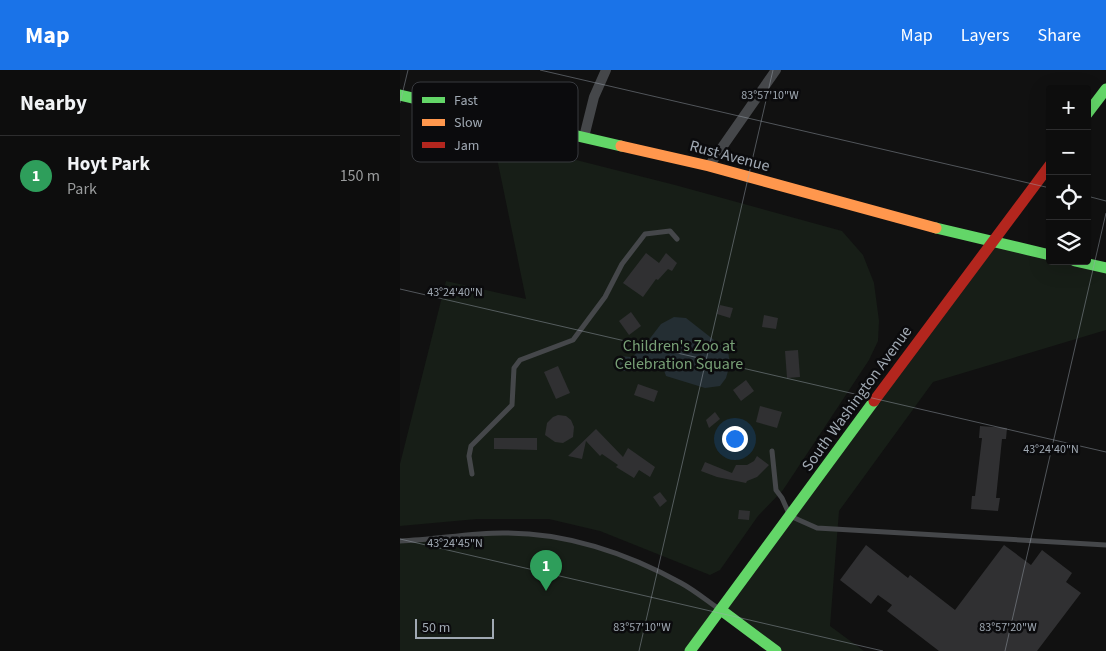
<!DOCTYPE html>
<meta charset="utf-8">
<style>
body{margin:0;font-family:"Source Sans 3",sans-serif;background:#1b1b1b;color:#f1f3f6}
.controls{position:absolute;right:15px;top:15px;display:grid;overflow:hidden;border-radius:5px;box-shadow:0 5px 20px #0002}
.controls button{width:45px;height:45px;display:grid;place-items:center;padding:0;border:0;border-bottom:1px solid #2d2d2e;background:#0d0d0d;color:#f1f3f6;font:25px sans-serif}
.scale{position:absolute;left:15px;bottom:12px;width:79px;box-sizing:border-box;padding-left:5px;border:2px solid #a0a9b3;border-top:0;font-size:14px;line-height:18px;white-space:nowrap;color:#a0a9b3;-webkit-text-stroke:4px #0b0b0d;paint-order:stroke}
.you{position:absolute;left:334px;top:368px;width:18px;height:18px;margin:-12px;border:4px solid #fff;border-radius:50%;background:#1a73e8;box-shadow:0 0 0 8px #1a73e833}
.badge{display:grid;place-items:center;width:32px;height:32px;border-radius:50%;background:#1a73e8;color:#fff;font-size:16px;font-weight:700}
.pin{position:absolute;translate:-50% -41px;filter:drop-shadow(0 1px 2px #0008)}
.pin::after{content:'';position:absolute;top:26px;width:18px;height:15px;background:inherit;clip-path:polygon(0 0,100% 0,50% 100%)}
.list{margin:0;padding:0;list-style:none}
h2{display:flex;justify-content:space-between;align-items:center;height:65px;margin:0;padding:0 20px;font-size:21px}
h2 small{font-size:16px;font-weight:400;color:#9a9c9d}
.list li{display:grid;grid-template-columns:32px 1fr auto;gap:15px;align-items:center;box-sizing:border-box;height:80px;padding:0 20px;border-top:1px solid #2d2d2e}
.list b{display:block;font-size:19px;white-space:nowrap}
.list p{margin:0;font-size:16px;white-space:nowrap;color:#9a9c9d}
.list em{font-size:16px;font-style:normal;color:#9a9c9d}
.icon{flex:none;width:28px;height:28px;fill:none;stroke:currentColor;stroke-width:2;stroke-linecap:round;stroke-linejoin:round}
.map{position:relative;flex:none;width:706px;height:581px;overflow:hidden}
header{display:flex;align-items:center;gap:30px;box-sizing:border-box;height:70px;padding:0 25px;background:#1a73e8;color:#fff}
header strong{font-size:24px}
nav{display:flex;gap:28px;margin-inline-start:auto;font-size:18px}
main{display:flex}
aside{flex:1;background:#0d0d0d}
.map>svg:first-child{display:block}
.green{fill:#171e17}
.water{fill:#242e33}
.building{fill:#303032}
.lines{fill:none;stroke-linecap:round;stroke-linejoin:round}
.lane{stroke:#45474a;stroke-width:5}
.street{stroke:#45474a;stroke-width:10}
.fast{stroke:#63d668;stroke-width:11}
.slow{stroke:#ff974d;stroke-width:11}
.jam{stroke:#b3261e;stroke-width:11}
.ticks{fill:none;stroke:#a0a9b3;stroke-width:1;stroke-opacity:0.45}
.labels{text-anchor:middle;stroke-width:5;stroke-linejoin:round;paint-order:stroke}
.street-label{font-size:16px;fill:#a0a9b3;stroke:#0b0b0d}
.park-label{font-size:16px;fill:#78a076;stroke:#0b0b0d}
.key{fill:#0b0b0d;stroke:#383a3f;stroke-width:1}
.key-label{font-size:14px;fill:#a0a9b3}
.ticks-label{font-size:12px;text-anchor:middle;fill:#a0a9b3;stroke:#0b0b0d;stroke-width:5;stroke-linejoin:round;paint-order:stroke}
</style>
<header>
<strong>Map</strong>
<nav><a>Map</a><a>Layers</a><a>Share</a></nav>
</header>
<main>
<aside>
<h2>Nearby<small></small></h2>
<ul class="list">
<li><span class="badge" style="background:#2e9e5b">1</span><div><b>Hoyt Park</b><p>Park</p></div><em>150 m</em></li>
</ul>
</aside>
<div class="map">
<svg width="706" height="581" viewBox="0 0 706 581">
<rect width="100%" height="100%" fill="#111"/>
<g class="green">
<path d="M93,69L275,115L442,161L463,185L474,213L479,251L478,271L469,290L383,420L358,446L320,500L310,505L200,461L149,449H77L0,456V394L46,211L126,229Z"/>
<path d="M594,171L650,191H675L706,198V260L533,312L439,441L430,556L464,581H376L321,540L290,581H0V471L103,463L139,465L213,482L282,514L321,540Z"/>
</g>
<path class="water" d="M274,247L286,248L328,281L330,294L326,308L320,316L305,318L266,306L261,292L252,293L242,289L233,301H217L214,296L218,286L232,287L238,282L240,273L248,271L261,254Z"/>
<g class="building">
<path d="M246,183L259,193L266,183L277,193L272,201L268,199L258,210L256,209L243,227L223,213Z"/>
<path d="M320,235L333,238L330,248L317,244Z"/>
<path d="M231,242L241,256L229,265L219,251Z"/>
<path d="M364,245L378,248L376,259L362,257Z"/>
<path d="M398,280L400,307L387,308L385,281Z"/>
<path d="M158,296L170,323L156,329L144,302Z"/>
<path d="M346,310L354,321L341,331L333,320Z"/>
<path d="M238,314L258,321L254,332L234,325Z"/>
<path d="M360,336L382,342L377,358L356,352Z"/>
<path d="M315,342L320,349L309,358L306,350Z"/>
<path d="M158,345L166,346L171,350L174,357L173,367L163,373L155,372L145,365L147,353L153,347Z"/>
<path d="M580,356L607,358L606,369H602L596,428H600L598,441L571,439L572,426H575L582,368H579Z"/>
<path d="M196,359L223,387L228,378L255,397L250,407L239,400L234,408L216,397L218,395L202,384L200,386L186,371L182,389L168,386Z"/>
<path d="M94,368H137V380L94,379Z"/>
<path d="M357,386L369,395L357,407L347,411L346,413L317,407L301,401L305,392L332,403L336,395H347L354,391Z"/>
<path d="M260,422L267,431L260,437L253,427Z"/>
<path d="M339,440L350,441L349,450L338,449Z"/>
<path d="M466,475L508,508L510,505L555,540L604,475L631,495L642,480L672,503L666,512L681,523L637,581H539L487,541L492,535L478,525L471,534L440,510Z"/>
</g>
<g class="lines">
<g class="lane">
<path d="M372,381L376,420L382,428L390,446L417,458L706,475"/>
<path d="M72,404L69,386L71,376L112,335L114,298L120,290L173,270L205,227L222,194L245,164L270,161L277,169"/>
<path d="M0,471C34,470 68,463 103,463C164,462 227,483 281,513C294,520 306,530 319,539"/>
</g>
<g class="street">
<path d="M184,67L194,27L206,0"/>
<path d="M309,96L376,0"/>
</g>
<g class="fast">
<path d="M0,25L221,76"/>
<path d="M687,44L706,19"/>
<path d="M536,158L650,185"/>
<path d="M675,191L706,198"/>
<path d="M321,540L376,581"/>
<path d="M290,581L474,331"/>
</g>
<path class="slow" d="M221,76L309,96L536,158"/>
<path class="jam" d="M474,331L650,95"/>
</g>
<path class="ticks" d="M140,0L650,118M0,33L8,0M687,126L706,131M0,219L706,382M0,469L483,581M239,581L373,0M605,581L706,143"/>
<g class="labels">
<g class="street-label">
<text transform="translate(330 85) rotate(15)" y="6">Rust Avenue</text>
<text transform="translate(456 328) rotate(-54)" y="6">South Washington Avenue</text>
</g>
<g class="park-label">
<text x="279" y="281">Children's Zoo at<tspan x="279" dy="18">Celebration Square</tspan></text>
</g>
</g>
<rect x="12" y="12" width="166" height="80" rx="8" class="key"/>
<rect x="22" y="27" width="23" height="6" fill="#63d668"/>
<rect x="22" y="49" width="23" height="7" fill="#ff974d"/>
<rect x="22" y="72" width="23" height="6" fill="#b3261e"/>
<g class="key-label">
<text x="54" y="35">Fast</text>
<text x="54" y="57">Slow</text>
<text x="54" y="80">Jam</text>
</g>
<g class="ticks-label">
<text x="370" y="29">83°57'10"W</text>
<text x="55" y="226">43°24'40"N</text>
<text x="651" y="383">43°24'40"N</text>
<text x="55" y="477">43°24'45"N</text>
<text x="242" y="561">83°57'10"W</text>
<text x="608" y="561">83°57'20"W</text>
</g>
</svg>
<div class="controls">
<button>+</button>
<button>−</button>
<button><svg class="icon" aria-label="locate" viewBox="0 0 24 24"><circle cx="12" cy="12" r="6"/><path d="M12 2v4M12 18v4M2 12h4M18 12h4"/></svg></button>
<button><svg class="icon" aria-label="layers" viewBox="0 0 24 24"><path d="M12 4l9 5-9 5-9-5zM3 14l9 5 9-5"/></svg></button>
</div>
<div class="scale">50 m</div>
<div class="you"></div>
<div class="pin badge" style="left:146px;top:521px;background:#2e9e5b">1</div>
</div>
</main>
